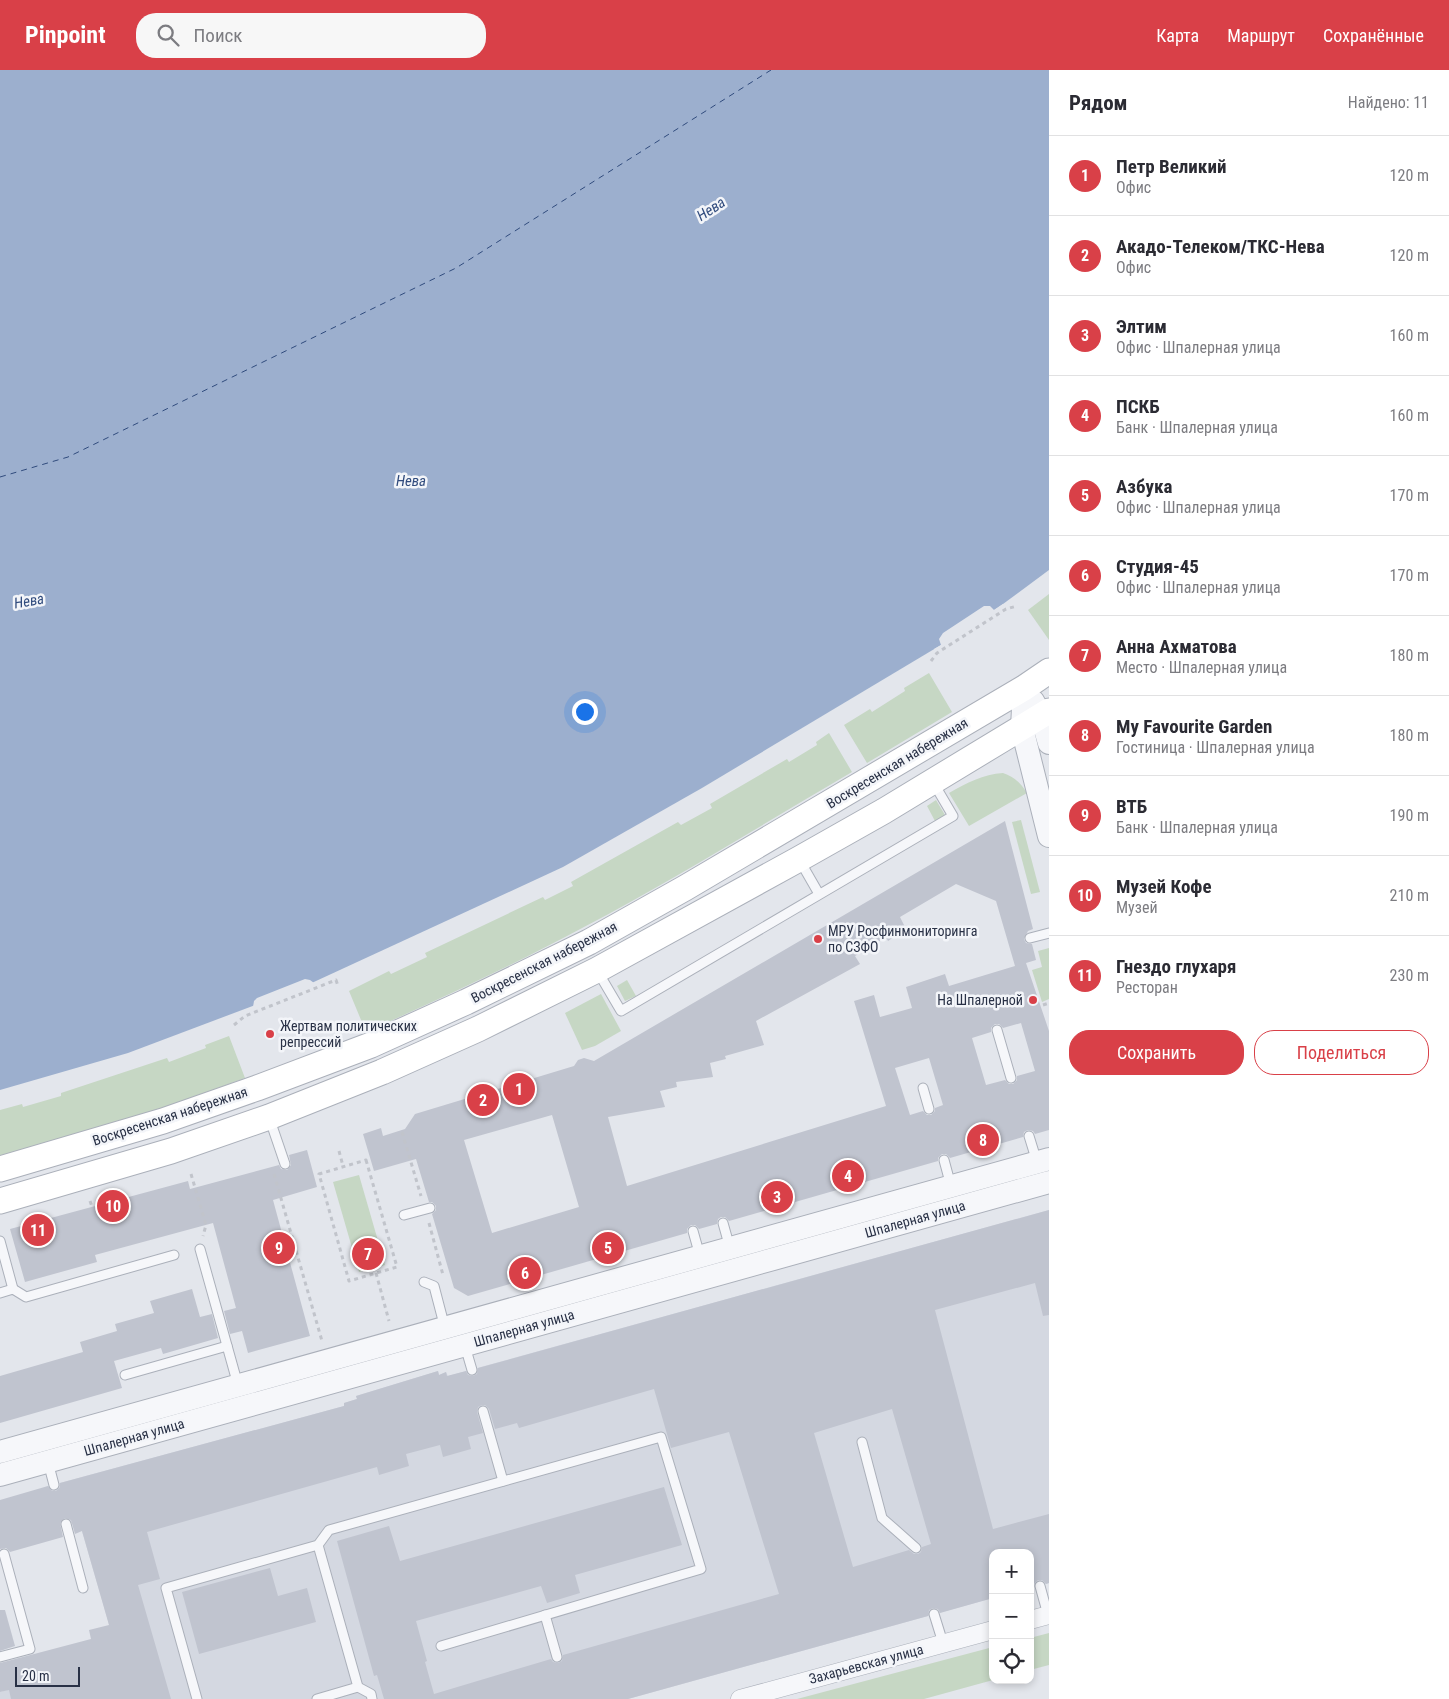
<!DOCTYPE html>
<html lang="ru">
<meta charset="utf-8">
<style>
body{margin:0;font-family:"Roboto Condensed",sans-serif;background:#f7f7f7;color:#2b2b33}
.controls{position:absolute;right:15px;bottom:15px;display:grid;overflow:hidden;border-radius:10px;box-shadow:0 2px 8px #0003}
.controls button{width:45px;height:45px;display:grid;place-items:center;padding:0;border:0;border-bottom:1px solid #e1e1e2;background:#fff;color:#2b2b33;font:25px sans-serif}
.scale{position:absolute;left:15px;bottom:12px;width:65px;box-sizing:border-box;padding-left:5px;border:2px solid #293146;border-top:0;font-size:14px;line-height:18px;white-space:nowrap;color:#293146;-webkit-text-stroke:4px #f3f5f9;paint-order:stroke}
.you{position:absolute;left:584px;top:641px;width:18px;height:18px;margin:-12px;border:4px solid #fff;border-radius:50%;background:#1a73e8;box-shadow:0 0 0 8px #1a73e833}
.badge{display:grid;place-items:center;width:32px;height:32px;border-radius:50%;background:#d94048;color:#fff;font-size:16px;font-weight:700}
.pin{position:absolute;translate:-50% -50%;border:2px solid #fff;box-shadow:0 1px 5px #0006}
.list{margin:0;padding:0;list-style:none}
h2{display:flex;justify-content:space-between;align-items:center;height:65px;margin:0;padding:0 20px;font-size:21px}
h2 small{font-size:16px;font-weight:400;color:#7c7c81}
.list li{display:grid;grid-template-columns:32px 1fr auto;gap:15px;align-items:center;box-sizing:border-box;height:80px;padding:0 20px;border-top:1px solid #e1e1e2}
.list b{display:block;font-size:19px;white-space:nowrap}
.list p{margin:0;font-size:16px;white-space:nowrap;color:#7c7c81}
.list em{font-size:16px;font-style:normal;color:#7c7c81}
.actions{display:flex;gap:10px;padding:15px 20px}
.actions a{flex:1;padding:11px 0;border:1px solid #d94048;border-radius:20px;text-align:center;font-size:18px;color:#d94048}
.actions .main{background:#d94048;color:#fff}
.icon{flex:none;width:28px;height:28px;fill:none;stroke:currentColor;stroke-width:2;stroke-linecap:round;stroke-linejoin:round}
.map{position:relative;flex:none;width:1049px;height:1629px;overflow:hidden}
header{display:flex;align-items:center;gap:30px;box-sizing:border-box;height:70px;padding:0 25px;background:#d94048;color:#fff}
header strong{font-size:24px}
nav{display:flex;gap:28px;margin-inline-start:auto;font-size:18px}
.search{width:350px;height:45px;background:#f7f7f7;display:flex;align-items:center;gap:12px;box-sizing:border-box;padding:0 18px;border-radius:20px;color:#7c7c81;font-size:19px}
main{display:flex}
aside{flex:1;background:#fff}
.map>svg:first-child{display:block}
.built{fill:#d4d8e1}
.green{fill:#c6d7c4}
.water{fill:#9cafce}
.pier{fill:#e3e6ec}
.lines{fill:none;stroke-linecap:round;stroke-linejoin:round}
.ferry{stroke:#304b7d;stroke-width:1;stroke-dasharray:6 5;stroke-linecap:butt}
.building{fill:#c0c4cf;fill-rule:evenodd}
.service-casing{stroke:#abb0ba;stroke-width:11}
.minor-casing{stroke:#abb0ba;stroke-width:19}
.tertiary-casing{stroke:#abb0ba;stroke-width:24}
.secondary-casing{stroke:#abb0ba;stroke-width:27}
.path{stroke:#c1c4cb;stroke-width:3;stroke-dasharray:4 4;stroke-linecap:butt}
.service{stroke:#f6f7fa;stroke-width:9}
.minor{stroke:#f6f7fa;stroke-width:18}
.tertiary{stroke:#f6f7fa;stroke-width:22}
.secondary{stroke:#fff;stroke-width:25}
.poi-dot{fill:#d94048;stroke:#f3f5f9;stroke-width:2}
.labels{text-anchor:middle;stroke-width:5;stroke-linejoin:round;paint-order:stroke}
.street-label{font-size:14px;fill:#293146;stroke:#f3f5f9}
.poi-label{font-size:14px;fill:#293146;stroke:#f3f5f9;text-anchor:start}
.water-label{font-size:15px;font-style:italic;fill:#304b7d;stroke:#f3f5f9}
</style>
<header>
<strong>Pinpoint</strong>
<div class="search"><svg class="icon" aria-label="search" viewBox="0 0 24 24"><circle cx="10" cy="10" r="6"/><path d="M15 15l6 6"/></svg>Поиск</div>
<nav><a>Карта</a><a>Маршрут</a><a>Сохранённые</a></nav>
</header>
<main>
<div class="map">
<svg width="1049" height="1629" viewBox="0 0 1049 1629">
<rect width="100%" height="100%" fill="#e3e6ec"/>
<path class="built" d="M1049,1140V1513L1030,1518V1483H993V1528L628,1629H0V1622L119,1589L79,1451L57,1457L45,1417L344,1336V1333L357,1329L356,1326L438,1301L439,1305L446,1302L448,1306Z"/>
<g class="green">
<path d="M1049,524V570L1028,540Z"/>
<path d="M929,603L952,642L867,693L844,655L870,639L872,642L905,621L904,618Z"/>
<path d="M829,663L852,702C763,754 675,809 584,857C513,895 440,929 366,962L349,921L389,901L391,904L427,887L425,883L543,827L545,830L573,816L571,812L678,752L681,755L712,738L710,734L787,689L789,692L817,675L816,672Z"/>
<path d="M1003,703C1014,707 1020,712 1027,723L969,756L949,723C967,713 983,704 1003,703Z"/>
<path d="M936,730L945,745L935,751L927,736Z"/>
<path d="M1021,750L1040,822L1031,824L1012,752Z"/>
<path d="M1049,878V929L1042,932L1032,900L1042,897L1038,881Z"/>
<path d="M627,910L636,926L625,931L617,916Z"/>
<path d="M601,924L621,961L595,976L582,980L565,943Z"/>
<path d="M229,966L245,1008L159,1040L0,1086V1040L22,1034L23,1037L61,1026V1023L167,988L169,992L206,978L205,975Z"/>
<path d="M359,1105L385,1195L359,1202L333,1112Z"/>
<path d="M1049,1563V1595L1030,1600V1568Z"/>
<path d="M993,1577V1610L924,1629H797Z"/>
</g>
<path class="water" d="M0,0H1049V500L1003,534L951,569L702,718L563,797L303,917L128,983L0,1020Z"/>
<g class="pier">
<path d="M1003,534L1004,536L935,581L934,579L941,575L939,569L943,563L984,536H990L994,540Z"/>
<path d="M305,909L310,910L314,913L324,909L325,911L244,943L243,941L253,937L254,931L257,928Z"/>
</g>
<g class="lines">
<path class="ferry" d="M0,407L68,387L456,198L771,0"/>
</g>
<g class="building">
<path d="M1005,751L1033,859L1028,861L1024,869L1026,873L1032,874L1036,890L1026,893L1049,961V1060L1035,1064L1033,1061L1028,1060L1024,1062L1023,1067L950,1088L946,1084H942L938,1088V1091L729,1151L725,1147H721L718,1149L717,1154L699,1159L695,1155H691L687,1159V1163L468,1226L454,1218L432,1144L436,1140V1136L432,1132H429L416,1089L374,1101L363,1064L381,1058L383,1066L405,1059L415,1044L574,996L578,990L584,988L594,991ZM956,814L996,831L1015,896L949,916L945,904L906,917L912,938L880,947L874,925L854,931L886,1036L627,1116L608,1047L665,1037L660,1021L677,1017L676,1012L713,1007L710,993L726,989L725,986L764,975L756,951L860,894L855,886L886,867L888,871L906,859L900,847ZM1021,953L1035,1001L1017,1006V1010L1013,1014H1009L1005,1010L986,1015L972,968L991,962V958L995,954H999L1003,958ZM929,988L943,1035L935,1038V1041L931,1045H927L923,1041L910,1045L895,998ZM552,1045L579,1137L492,1163L464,1070Z"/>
<path d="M307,1080L317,1117L273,1130L310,1266L248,1283L242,1261L230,1264L224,1241L236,1238L213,1153L95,1185L97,1192L25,1212L10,1159L188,1111L190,1119L279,1095L281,1099L287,1100L291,1095L289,1085Z"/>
<path d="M1049,1140V1245L1043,1246L1035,1213L935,1240L993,1459L1049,1444V1513L1046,1514L1042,1510H1038L1034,1514V1517L1030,1518V1483H993V1528L940,1543L938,1539L933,1538L929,1540L928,1546L628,1629H384L377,1605L374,1606L337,1471L389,1456L400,1491L664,1417L682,1475L575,1505L580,1523L547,1533L541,1516L416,1551L427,1591L425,1592L434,1624L551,1589L553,1592L558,1593L562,1591L563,1585L779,1524L729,1362L671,1378L654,1319L519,1358L517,1353L495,1359L489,1339L485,1335H482L478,1337L477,1342L483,1363L468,1367L471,1379L443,1387L440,1375L406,1384L409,1396L379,1405L377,1397L147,1462L160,1509L138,1515L171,1629H11L9,1620L0,1622V1593L91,1569L89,1560L109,1555L82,1461L75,1464L71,1450L65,1448L60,1453L63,1467L10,1482L6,1478L0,1479V1430L48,1416L52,1421H56L60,1417V1413L344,1336V1333L357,1329L356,1326L438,1301L439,1305L446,1302L447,1306L466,1301L468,1305L473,1306L477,1304L478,1298ZM892,1339L931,1474L922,1477L921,1482L918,1484H914L909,1480L853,1497L814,1363Z"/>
<path d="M192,1219L200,1247L212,1244L218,1268L163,1284L161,1278L114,1291L122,1318L0,1353V1306L83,1282L80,1272L117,1261L115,1254L154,1243L150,1231Z"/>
<path d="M270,1498L278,1526L307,1518L316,1552L199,1584L182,1522Z"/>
<path d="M0,1540H5L15,1576L0,1581Z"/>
</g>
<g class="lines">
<defs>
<g id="service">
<path d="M800,791L819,824"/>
<path d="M1030,868L1049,863"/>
<path d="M598,902L621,941L953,746L933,712"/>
<path d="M997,960L1011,1008"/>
<path d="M923,1018L929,1039"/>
<path d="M270,1050L285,1094"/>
<path d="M1029,1066L1037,1092"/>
<path d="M944,1090L951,1116"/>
<path d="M404,1145L430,1138"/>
<path d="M723,1153L730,1178"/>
<path d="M693,1161L700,1186"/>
<path d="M0,1171L13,1219"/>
<path d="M200,1179L238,1315"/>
<path d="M424,1212L434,1216L445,1258"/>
<path d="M0,1223L13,1219L26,1227L174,1185"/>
<path d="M465,1276L472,1300"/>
<path d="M125,1305L227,1276"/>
<path d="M483,1341L503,1411"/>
<path d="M862,1372L882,1448L916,1478"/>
<path d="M48,1392L54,1415"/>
<path d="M66,1454L83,1518"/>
<path d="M1040,1516L1048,1545"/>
<path d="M934,1544L943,1573"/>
<path d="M545,1545L557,1587"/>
<path d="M0,1587L30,1579L4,1484"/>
<path d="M358,1617L371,1624L372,1629"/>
<path d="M197,1629L166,1518L318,1475L329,1460L661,1367L701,1499L441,1576"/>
<path d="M317,1629L358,1617L318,1475"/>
</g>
<g id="minor">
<path d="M1030,1550L1049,1545"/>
<path d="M740,1629L993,1560"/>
</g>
<g id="tertiary">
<path d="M1024,618L1022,658L1049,766"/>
<path d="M1033,631L1041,645L1049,673"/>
<path d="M0,1382L1049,1089"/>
<path d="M0,1405L1049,1112"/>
</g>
<g id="secondary">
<path d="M0,1099L163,1051L257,1018L371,975L466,932L589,872L685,818L1024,618L1049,601"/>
<path d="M0,1131L171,1081L269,1047L382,1002L478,959L597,900L799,789L884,741L1049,641"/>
</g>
</defs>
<use href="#service" class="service-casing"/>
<use href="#minor" class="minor-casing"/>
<use href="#tertiary" class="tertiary-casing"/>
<use href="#secondary" class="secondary-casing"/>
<g class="path">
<path d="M931,591L937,583L1006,539L1017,536"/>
<path d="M1043,935L1049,933"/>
<path d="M234,955L245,946L336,910L338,916"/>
<path d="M402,1062L421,1126"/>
<path d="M339,1081L343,1096"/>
<path d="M366,1090L397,1197L349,1211L319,1104Z"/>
<path d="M191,1104L206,1155L203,1166"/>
<path d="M274,1104L322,1271"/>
<path d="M90,1131L92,1137"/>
<path d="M429,1153L443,1205"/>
<path d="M376,1203L389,1251"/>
</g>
<use href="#service" class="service"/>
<use href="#minor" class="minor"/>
<use href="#tertiary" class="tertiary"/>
<use href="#secondary" class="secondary"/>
</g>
<g class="poi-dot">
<circle cx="818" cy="869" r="5"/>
<circle cx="1033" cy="930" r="5"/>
<circle cx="270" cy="964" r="5"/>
</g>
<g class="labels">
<g class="street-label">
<text transform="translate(897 693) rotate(-31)" y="5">Воскресенская набережная</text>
<text transform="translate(544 892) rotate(-27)" y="5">Воскресенская набережная</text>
<text transform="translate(170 1046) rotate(-18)" y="5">Воскресенская набережная</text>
<text transform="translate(915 1149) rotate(-16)" y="5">Шпалерная улица</text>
<text transform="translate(524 1258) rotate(-16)" y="5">Шпалерная улица</text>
<text transform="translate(134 1367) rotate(-16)" y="5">Шпалерная улица</text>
<text transform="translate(866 1594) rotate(-15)" y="5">Захарьевская улица</text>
</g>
<g class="poi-label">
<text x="828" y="866">МРУ Росфинмониторинга<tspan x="828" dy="16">по СЗФО</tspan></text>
<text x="1023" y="935" text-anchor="end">На Шпалерной</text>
<text x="280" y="961">Жертвам политических<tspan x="280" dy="16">репрессий</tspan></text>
</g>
<g class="water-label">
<text transform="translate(711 139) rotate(-33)" y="5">Нева</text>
<text x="411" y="416">Нева</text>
<text transform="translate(29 531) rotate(-10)" y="5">Нева</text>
</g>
</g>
</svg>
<div class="controls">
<button>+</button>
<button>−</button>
<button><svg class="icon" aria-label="locate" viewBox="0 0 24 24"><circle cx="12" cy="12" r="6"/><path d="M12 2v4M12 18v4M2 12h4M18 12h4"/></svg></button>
</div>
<div class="scale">20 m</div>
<div class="you"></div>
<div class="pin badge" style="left:519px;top:1019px">1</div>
<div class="pin badge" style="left:483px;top:1030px">2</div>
<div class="pin badge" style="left:777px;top:1127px">3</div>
<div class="pin badge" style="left:848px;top:1106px">4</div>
<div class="pin badge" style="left:608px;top:1178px">5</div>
<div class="pin badge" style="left:525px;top:1203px">6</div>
<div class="pin badge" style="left:368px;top:1184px">7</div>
<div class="pin badge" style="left:983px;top:1070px">8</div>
<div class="pin badge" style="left:279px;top:1178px">9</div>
<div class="pin badge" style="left:113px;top:1136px">10</div>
<div class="pin badge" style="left:38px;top:1160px">11</div>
</div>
<aside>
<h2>Рядом<small>Найдено: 11</small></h2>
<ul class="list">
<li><span class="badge">1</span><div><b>Петр Великий</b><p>Офис</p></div><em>120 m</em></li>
<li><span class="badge">2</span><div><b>Акадо-Телеком/ТКС-Нева</b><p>Офис</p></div><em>120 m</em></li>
<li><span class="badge">3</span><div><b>Элтим</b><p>Офис · Шпалерная улица</p></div><em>160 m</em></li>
<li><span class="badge">4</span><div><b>ПСКБ</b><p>Банк · Шпалерная улица</p></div><em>160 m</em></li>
<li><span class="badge">5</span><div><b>Азбука</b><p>Офис · Шпалерная улица</p></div><em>170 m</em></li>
<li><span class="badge">6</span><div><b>Студия-45</b><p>Офис · Шпалерная улица</p></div><em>170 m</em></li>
<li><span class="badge">7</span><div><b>Анна Ахматова</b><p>Место · Шпалерная улица</p></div><em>180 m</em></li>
<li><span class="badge">8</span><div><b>My Favourite Garden</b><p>Гостиница · Шпалерная улица</p></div><em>180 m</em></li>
<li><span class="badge">9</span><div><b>ВТБ</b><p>Банк · Шпалерная улица</p></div><em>190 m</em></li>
<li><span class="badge">10</span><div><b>Музей Кофе</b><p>Музей</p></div><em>210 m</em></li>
<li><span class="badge">11</span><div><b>Гнездо глухаря</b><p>Ресторан</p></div><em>230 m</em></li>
</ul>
<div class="actions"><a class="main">Сохранить</a><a>Поделиться</a></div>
</aside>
</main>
